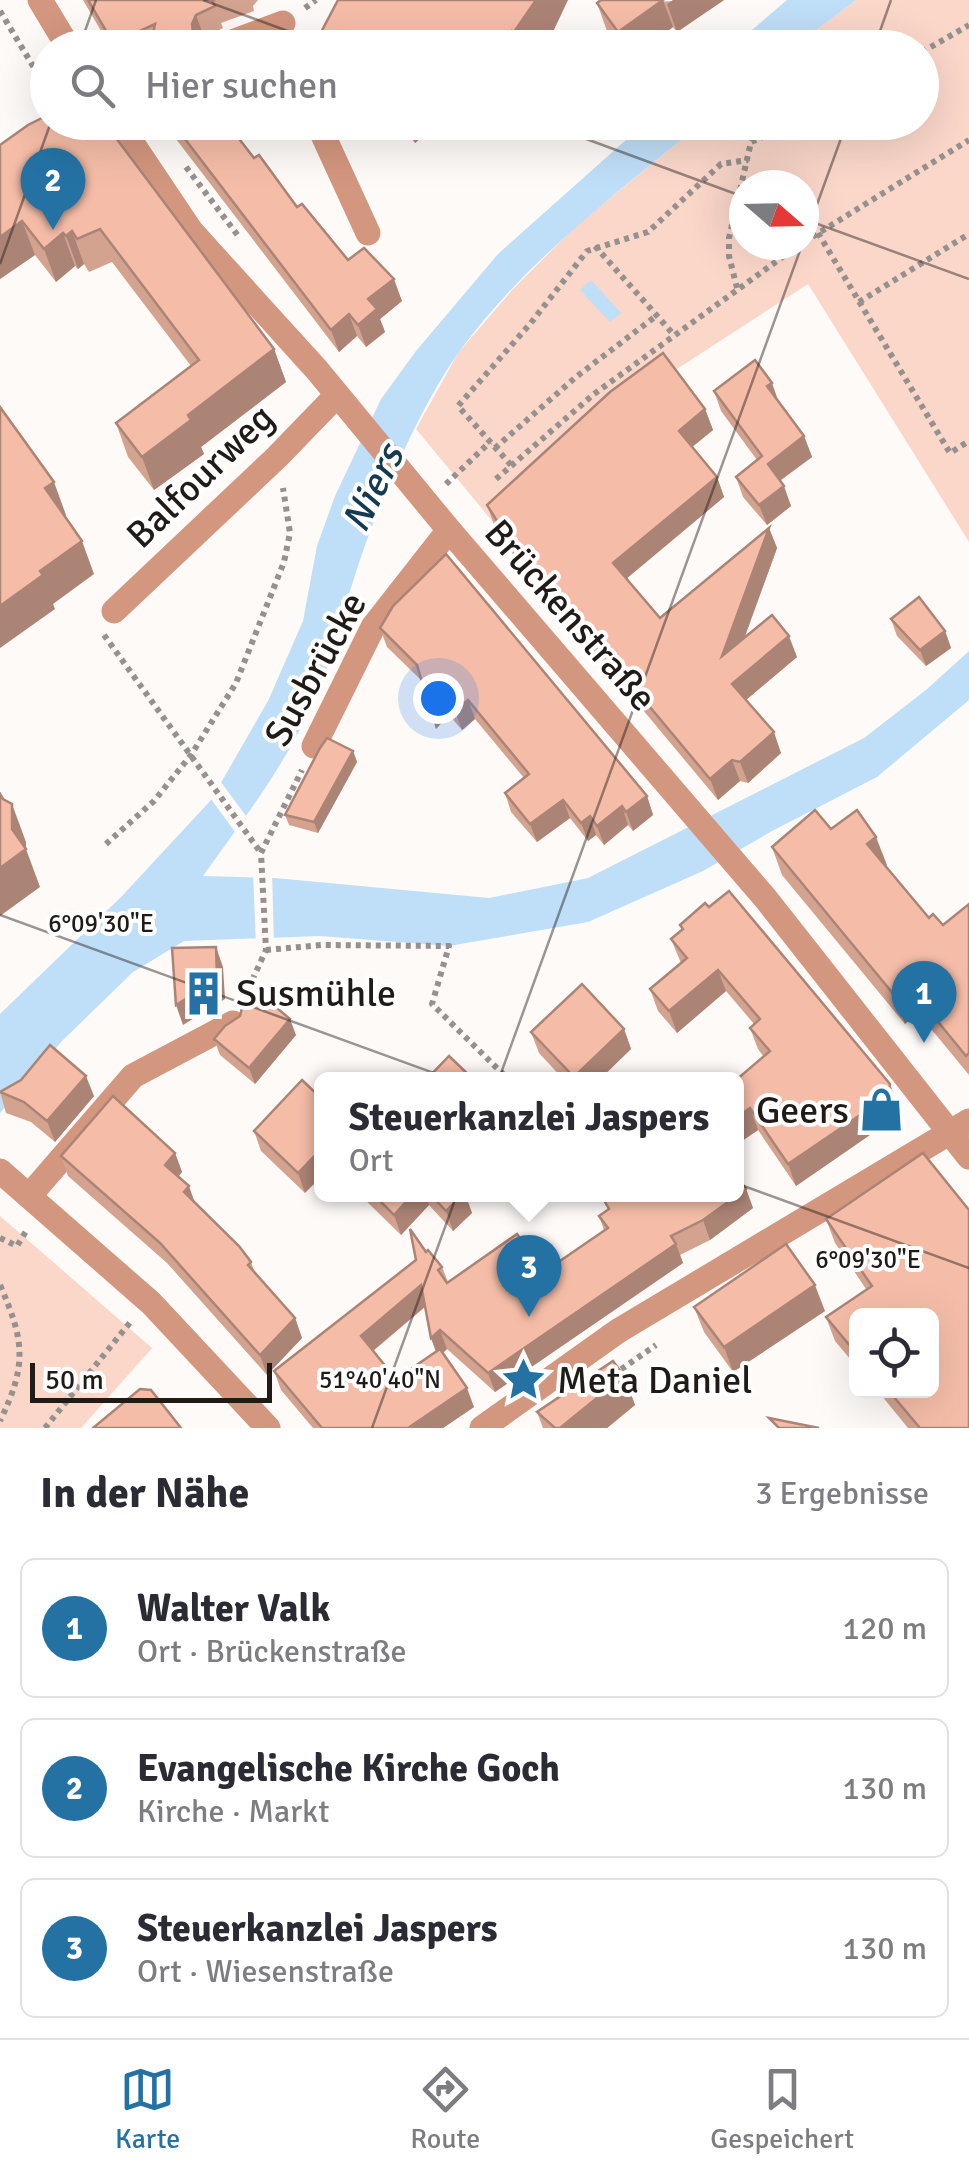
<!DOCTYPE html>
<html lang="de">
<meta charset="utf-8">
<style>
body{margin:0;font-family:Signika,sans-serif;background:#f7f7f7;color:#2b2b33}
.controls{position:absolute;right:30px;bottom:30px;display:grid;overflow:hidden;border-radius:15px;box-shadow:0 10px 40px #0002}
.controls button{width:90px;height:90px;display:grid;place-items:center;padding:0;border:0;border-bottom:2px solid #e1e1e2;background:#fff;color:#2b2b33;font:50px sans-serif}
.compass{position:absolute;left:729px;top:170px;width:90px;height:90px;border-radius:50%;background:#fff;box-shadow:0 10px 40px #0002;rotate:110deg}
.scale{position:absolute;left:30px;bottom:25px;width:242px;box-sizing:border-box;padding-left:10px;border:5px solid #211b18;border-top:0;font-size:28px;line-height:35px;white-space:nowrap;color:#211b18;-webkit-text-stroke:8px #fff;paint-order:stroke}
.you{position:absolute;left:438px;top:698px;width:35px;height:35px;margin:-25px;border:8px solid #fff;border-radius:50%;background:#1a73e8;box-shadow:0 0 0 15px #1a73e833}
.badge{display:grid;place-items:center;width:65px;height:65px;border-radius:50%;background:#2472a4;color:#fff;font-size:32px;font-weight:700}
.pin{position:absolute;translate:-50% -82px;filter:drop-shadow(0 2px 5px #0008)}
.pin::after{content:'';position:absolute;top:52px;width:35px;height:30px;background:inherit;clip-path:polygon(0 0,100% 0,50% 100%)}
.popup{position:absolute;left:314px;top:1072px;width:430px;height:130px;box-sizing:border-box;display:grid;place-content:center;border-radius:15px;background:#fff;filter:drop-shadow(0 2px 8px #0005);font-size:32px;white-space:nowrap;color:#7c7c81}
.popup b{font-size:38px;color:#2b2b33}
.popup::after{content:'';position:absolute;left:50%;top:100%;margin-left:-20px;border:20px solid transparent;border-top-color:#fff}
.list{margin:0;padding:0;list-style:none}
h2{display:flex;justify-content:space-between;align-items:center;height:130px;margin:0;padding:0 40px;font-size:42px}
h2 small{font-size:32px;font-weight:400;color:#7c7c81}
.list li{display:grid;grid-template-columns:65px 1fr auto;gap:30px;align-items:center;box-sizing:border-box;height:140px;margin:0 20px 20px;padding:0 20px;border:2px solid #e1e1e2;border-radius:15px}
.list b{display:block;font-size:38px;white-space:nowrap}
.list p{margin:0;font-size:32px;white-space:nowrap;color:#7c7c81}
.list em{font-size:32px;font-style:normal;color:#7c7c81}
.icon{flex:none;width:55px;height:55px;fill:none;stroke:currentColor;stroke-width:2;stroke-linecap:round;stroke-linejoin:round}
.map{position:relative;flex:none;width:969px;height:1428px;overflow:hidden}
.search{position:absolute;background:#fff;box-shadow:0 10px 40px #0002;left:30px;right:30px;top:30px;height:110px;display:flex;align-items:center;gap:25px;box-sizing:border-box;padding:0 35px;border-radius:55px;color:#7c7c81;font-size:38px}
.sheet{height:610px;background:#fff}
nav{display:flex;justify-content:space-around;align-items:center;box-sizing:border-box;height:140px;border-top:2px solid #e1e1e2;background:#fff;font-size:28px;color:#7c7c81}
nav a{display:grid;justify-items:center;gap:5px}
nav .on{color:#2472a4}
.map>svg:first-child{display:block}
.green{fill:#fbd7ca;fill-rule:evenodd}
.water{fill:#bfdef7}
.pier{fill:#fefaf8}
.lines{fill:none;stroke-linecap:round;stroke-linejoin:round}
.path{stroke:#96918f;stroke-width:6;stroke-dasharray:5 5;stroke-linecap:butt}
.street{stroke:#d3967f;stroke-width:25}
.wall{fill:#d3a390;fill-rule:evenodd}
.shaded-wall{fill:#ac8476}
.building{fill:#f5bda8;stroke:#ac8476;stroke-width:2.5}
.ticks{fill:none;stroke:#211b18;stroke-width:2.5;stroke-opacity:0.45}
.labels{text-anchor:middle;stroke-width:8;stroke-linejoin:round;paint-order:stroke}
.street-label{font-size:38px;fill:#211b18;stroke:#fff}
.poi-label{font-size:38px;fill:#211b18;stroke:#fff;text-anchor:start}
.water-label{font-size:40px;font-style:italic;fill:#163a52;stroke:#fff}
.ticks-label{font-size:25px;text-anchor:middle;fill:#211b18;stroke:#fff;stroke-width:8;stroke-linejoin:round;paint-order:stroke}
</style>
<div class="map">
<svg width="969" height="1428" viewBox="0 0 969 1428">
<rect width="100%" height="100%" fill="#fefaf8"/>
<g class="green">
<path d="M856,0H969V542L808,284L623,404L493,522L416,429L458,353L513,289L576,226L702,123L922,122V48L794,47ZM744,185H804V245H744Z"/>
<path d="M0,1216L152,1348L81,1428H0Z"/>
</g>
<g class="water">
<path d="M787,0H856L794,47H732Z"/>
<path d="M645,123H702C617,193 525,261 459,352C418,410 378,504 356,572C341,618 331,667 310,710C282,769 241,823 203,876L275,878L489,898L588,878L864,738L926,690L969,651V700L877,777L772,831L703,871L588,922L449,946L320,936L184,941L133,972L62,1041L0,1113V1014L122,896L211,800L268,701L303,621L317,546L335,496L381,399L416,351L498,254Z"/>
<path d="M591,280L621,313L610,322L580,290Z"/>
</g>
<g class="pier">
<path d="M218,778L249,820L238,836L208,795Z"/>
<path d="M253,873H272L274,944L256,945Z"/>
</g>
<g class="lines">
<g class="path">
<path d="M305,8L316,0"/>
<path d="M0,11L48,91"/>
<path d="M922,52L969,25"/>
<path d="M752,141L754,122"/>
<path d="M186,167L239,237"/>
<path d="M818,233L950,453L969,441"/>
<path d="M804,242L969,140"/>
<path d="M595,246L674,335"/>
<path d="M737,288L729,256V238L751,142L799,122"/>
<path d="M859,302L969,234"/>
<path d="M495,448L576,377L656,316"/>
<path d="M511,465L458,406L530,324L587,251L648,232L721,164L748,160"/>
<path d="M496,479L594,394L799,245"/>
<path d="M446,484L490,442"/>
<path d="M104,635L261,853"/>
<path d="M106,844L154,801L191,755L236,683L284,562L290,533L283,488"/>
<path d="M266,950L322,945L449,946L432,1004L509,1080"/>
<path d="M244,998L266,950L261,853L302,770"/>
<path d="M0,1238L17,1246L28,1228"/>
<path d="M0,1285C25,1342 27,1365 0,1421"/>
<path d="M613,1375L656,1345"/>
<path d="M45,1428L132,1320"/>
</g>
<g class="street">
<path d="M40,0L69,48"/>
<path d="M216,48L283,23"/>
<path d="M118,122L191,231L317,370L449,530L766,899L969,1157"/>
<path d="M317,122L368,233"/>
<path d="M114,611L277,457L337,395"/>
<path d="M314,746L373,627L449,530"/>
<path d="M0,1171L151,1303L268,1428"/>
<path d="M30,1195L133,1076L233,1023"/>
<path d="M482,1428L618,1331L969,1121"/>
</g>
</g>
<g class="wall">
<path d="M83,0H258L253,6L254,11L221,23L223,28L204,37L203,40L241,48H111Z"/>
<path d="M724,0L677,32L673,27L645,48H619L607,31L597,3Z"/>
<path d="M163,122H256L236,136L254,158L297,207L348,260L402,301L380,319L385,332L366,347L357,336L339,352Z"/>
<path d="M399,122H489V123L465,125L454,135L428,132L415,143Z"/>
<path d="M0,145L274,349L286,382L201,447L204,454L154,490L128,457L116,423L191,366L112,262L89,272L84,264L78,269L75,266L56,282L35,255L0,279Z"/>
<path d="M714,391L779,402L804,436L812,457L780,481L791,506L767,525L743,497L736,477L757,460L721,411Z"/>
<path d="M705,409L713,430L692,447L717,477L724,497L626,579L660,618L769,528L777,548L744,639L797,657L746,700L781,753L748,783L740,781L718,800L512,553L494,525L487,505Z"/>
<path d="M891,619L945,631L951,648L926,666L897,636Z"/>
<path d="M380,628L647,796L653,815L633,831L628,825L604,845L596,835L588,841L570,818L537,842L511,812L505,793L524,778L475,719L462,730L449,715L436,729L422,681L387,647Z"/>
<path d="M353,751L357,762L318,833L289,825L285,815Z"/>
<path d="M831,829L887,865L885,866L929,918L943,925L969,904V1075L918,1013L905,1024L782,875L772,847Z"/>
<path d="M680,925L890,1084L898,1106L896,1117L796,1186L758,1130L739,1143L736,1140V1080L764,1057L758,1049L750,1028L754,1024L726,991L677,1033L658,1011L650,989L681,963L671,939L682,930Z"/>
<path d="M624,1029L631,1049L599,1080H564L539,1053L531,1032Z"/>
<path d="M296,1035L255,1084L220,1055L214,1039Z"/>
<path d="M0,1092L94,1096L55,1142L31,1122L6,1113Z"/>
<path d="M322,1099L305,1193L261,1151L254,1131Z"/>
<path d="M175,1153L182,1172L178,1177L195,1202L251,1262L255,1273L295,1318L302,1338L267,1375L167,1263L68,1176L61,1156Z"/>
<path d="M746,1189L753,1208L710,1240L680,1255L683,1263L495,1392L447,1349L443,1353L474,1407L443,1428H313L281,1390L274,1371L426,1252L442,1267L448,1282L536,1261L557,1263L604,1230L599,1216L608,1210L605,1202ZM425,1307L431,1338L436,1351L396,1379L373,1351Z"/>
<path d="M359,1194H465L472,1213L453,1231L429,1205L401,1235Z"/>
<path d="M826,1219L969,1428H908L877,1390H932L856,1316V1366L835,1341L826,1317L866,1289L835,1243Z"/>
<path d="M694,1307L825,1311L733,1372L704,1332Z"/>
<path d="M624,1376L635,1405L607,1428H543L537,1412Z"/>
</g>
<g class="shaded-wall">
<path d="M536,0H568L552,34L542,48H520L514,32Z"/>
<path d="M663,0L673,27L645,48H623L618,32Z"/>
<path d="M673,0H724L677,32L667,4Z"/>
<path d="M196,15L204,37L200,46L193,32L192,24Z"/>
<path d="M512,31L518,48H503Z"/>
<path d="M224,122H256L230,140Z"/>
<path d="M407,122H425L428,132L415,143Z"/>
<path d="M449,122H464L465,125L454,135Z"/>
<path d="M22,221L35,255L0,279V237Z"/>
<path d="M72,231L84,264L78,269L66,236Z"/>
<path d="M63,233L75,266L56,282L44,249Z"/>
<path d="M394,279L402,301L380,319L385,332L366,347L358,325L368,299Z"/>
<path d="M349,314L357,336L339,352L331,330Z"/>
<path d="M274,349L286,382L201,447L204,454L154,490L142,457L188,415Z"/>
<path d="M772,383L779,403L767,386Z"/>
<path d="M705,409L713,430L686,452L679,431Z"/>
<path d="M804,436L812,457L775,484L768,464Z"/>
<path d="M717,477L724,497L620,584L613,563Z"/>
<path d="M54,482L66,515L57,522L45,488Z"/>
<path d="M784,486L791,506L767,525L759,505Z"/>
<path d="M769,528L777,548L730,677L722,656Z"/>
<path d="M82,541L94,574L53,604L55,609L0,648V606L40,571Z"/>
<path d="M945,631L951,648L926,666L920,650Z"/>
<path d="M789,636L797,657L740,705L732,684Z"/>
<path d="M442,696L449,715L436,729L430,710Z"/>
<path d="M468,700L475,719L462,730L455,711Z"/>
<path d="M774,732L781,753L748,783L740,762Z"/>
<path d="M353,751L357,762L318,833L314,822Z"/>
<path d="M732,760L740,781L718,800L710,779Z"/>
<path d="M647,796L653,815L633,831L626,812Z"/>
<path d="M563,800L570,818L537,842L530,824Z"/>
<path d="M12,804L26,842V849L40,887L0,916V868L12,829Z"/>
<path d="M622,806L628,825L604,845L597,826Z"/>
<path d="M590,816L596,835L588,841L581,823Z"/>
<path d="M876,837L887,865L877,872L867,844Z"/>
<path d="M216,947L223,967L225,999L183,1025L176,1005Z"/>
<path d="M718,970L726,991L677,1033L669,1011Z"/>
<path d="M908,985L918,1013L905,1024L895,996Z"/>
<path d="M290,1019L296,1035L255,1084L249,1068Z"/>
<path d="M624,1029L631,1049L599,1080H575L574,1077Z"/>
<path d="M86,1076L94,1096L55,1142L47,1121Z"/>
<path d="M890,1084L898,1106L896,1117L796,1186L788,1164Z"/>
<path d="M750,1108L758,1130L739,1143L736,1136V1118Z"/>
<path d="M322,1148V1176L305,1193L298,1173Z"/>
<path d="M175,1153L182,1172L172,1184L165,1165Z"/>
<path d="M189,1186L196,1206L184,1192Z"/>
<path d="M746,1189L753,1208L710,1240L703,1220Z"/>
<path d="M413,1194H425L429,1205L401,1235L394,1215Z"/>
<path d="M463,1194H465L472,1213L453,1231L446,1211Z"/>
<path d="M676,1244L683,1263L495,1392L488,1373Z"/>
<path d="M421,1285L428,1304L368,1355L361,1336Z"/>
<path d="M815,1285L825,1311L733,1372L724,1347Z"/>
<path d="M295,1318L302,1338L267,1375L260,1355Z"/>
<path d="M440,1330L447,1349L438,1357L431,1338Z"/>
<path d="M624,1376L635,1405L607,1428H560Z"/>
<path d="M467,1388L474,1407L443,1428H408Z"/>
</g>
<g class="building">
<path d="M88,0H215L212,1L215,6L196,15L192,24L193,32L204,41L232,34L241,48H150L155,24L116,42L112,35L109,36Z"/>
<path d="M338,0H536L514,32L512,31L503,48H322L318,38Z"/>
<path d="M601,0H663L618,32L597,3Z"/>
<path d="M48,115V122H104L274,349L188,415L191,420L142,457L116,423L199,360L100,229L77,239L72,231L66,236L63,233L44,249L22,221L0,237V145L28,125Z"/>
<path d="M172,122H226L254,158L259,155L297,207L302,204L348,260L364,248L394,279L368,299L377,309L358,325L349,314L331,330Z"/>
<path d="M663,353L705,409L679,431L717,477L613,563L660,618L769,528L722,656L772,615L789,636L732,684L774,732L740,762L732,760L710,779L504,532L487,505L610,392Z"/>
<path d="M755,360L772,383L767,386L804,436L768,464L784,486L759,505L736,477L762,456L714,391Z"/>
<path d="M0,407L54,482L45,488L82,541L40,571L43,575L0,606Z"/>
<path d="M446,554L647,796L626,812L622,806L597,826L590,816L581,823L563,800L530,824L505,793L529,774L468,700L455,711L442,696L430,710L417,665L380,628L393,606Z"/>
<path d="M919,597L945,631L920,650L891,619Z"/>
<path d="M327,738L353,751L314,822L285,815L320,748Z"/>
<path d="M0,794L3,799L12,804V829L26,849L0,868Z"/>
<path d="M815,810L831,829L857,810L876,837L867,844L929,918L933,914L943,925L969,904V1053L966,1056L908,985L895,996L772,847Z"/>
<path d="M729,891L890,1084L888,1096L788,1164L750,1108L736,1118V1080L770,1051L750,1028L760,1019L718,970L669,1011L650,989L687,958L671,939L683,929L680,925L705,903L709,907Z"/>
<path d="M216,947L217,979L176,1005L172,948Z"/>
<path d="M582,984L624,1029L574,1077L531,1032Z"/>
<path d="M259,993L290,1019L249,1068L214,1039L225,1026L240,1016L243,1004L250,995L255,999Z"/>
<path d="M50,1045L86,1076L47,1121L24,1102L0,1092L21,1080Z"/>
<path d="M449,1056L474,1080H426Z"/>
<path d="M302,1080L322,1099V1148L298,1173L254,1131Z"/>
<path d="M113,1096L175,1153L165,1165L189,1186L184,1192L239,1246L251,1262L248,1265L295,1318L260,1355L160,1243L61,1156Z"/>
<path d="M923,1153L969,1210V1428H920L888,1390H932V1316H856V1353L826,1317L872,1286L826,1219Z"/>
<path d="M736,1175L746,1189L703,1220L671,1236L676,1244L488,1373L440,1330L431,1338L421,1285L361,1336L396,1379L440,1349L467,1388L408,1428H322L274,1371L416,1260L410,1229L426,1252L428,1250L442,1267L438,1270L447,1283L517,1234L536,1261L549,1252L557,1263L608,1228L599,1216L609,1209L605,1202L617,1194H736Z"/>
<path d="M373,1194H413L394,1215Z"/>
<path d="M430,1194H463L446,1211Z"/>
<path d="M786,1244L815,1285L724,1347L694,1307Z"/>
<path d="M613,1361L624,1376L560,1428H555L537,1412Z"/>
<path d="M140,1389L151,1390L181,1428H93Z"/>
<path d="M769,1418L819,1428H779Z"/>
</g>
<path class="ticks" d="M203,0L334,48M79,48L96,0M874,48L891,0M540,122L744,197M804,219L969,279M804,240L847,122M0,264L51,122M0,915L969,1268M372,1428L802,245"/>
<defs>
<symbol id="building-bare" viewBox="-9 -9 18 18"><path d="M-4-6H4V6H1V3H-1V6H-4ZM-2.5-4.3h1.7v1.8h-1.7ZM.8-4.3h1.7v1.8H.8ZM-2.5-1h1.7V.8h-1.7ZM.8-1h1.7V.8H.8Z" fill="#2472a4" stroke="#fff" stroke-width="2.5" paint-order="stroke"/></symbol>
<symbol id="shop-bare" viewBox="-9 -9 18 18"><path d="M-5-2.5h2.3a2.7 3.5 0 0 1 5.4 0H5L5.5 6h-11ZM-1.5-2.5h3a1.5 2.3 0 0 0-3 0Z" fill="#2472a4" stroke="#fff" stroke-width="2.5" paint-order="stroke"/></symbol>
<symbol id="sight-bare" viewBox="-9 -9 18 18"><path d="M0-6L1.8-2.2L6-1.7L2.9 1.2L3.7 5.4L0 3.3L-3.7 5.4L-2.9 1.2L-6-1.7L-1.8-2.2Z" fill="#2472a4" stroke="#fff" stroke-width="2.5" paint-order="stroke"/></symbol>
</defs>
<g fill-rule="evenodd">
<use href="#building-bare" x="172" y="962" width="63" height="63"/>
<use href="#shop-bare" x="850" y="1078" width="63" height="63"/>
<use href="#sight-bare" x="492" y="1348" width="63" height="63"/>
</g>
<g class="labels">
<g class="street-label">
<text transform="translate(200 476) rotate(-44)" y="13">Balfourweg</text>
<text transform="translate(571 615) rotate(49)" y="13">Brückenstraße</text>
<text transform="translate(315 669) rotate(-61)" y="13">Susbrücke</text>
</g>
<g class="poi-label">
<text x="236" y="1006">Susmühle</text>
<text x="849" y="1123" text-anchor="end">Geers</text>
<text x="557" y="1393">Meta Daniel</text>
</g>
<g class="water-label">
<text transform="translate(372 488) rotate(-64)" y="14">Niers</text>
</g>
</g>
<g class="ticks-label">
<text x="101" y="932">6°09'30"E</text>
<text x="868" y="1268">6°09'30"E</text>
<text x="380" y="1388">51°40'40"N</text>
</g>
</svg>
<div class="controls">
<button><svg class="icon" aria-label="locate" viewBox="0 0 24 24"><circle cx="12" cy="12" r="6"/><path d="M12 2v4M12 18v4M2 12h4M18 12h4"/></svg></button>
</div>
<svg class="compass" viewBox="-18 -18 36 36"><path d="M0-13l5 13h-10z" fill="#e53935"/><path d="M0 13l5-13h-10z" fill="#7c7c81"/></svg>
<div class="scale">50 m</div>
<div class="you"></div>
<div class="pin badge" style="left:924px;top:1043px">1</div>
<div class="pin badge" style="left:53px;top:230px">2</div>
<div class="pin badge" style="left:529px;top:1317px">3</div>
<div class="popup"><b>Steuerkanzlei Jaspers</b>Ort</div>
<div class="search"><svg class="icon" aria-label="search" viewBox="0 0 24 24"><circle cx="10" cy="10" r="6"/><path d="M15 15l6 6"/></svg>Hier suchen</div>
</div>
<section class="sheet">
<h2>In der Nähe<small>3 Ergebnisse</small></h2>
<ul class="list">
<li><span class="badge">1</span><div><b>Walter Valk</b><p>Ort · Brückenstraße</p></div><em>120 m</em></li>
<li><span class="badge">2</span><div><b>Evangelische Kirche Goch</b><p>Kirche · Markt</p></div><em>130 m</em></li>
<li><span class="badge">3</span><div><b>Steuerkanzlei Jaspers</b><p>Ort · Wiesenstraße</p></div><em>130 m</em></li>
</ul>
</section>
<nav>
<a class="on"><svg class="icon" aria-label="map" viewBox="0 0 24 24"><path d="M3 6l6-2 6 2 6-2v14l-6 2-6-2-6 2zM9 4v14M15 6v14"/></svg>Karte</a>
<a><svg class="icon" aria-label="directions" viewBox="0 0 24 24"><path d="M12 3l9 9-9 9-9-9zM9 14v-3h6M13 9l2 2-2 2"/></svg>Route</a>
<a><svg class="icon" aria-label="saved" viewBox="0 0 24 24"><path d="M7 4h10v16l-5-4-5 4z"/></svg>Gespeichert</a>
</nav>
